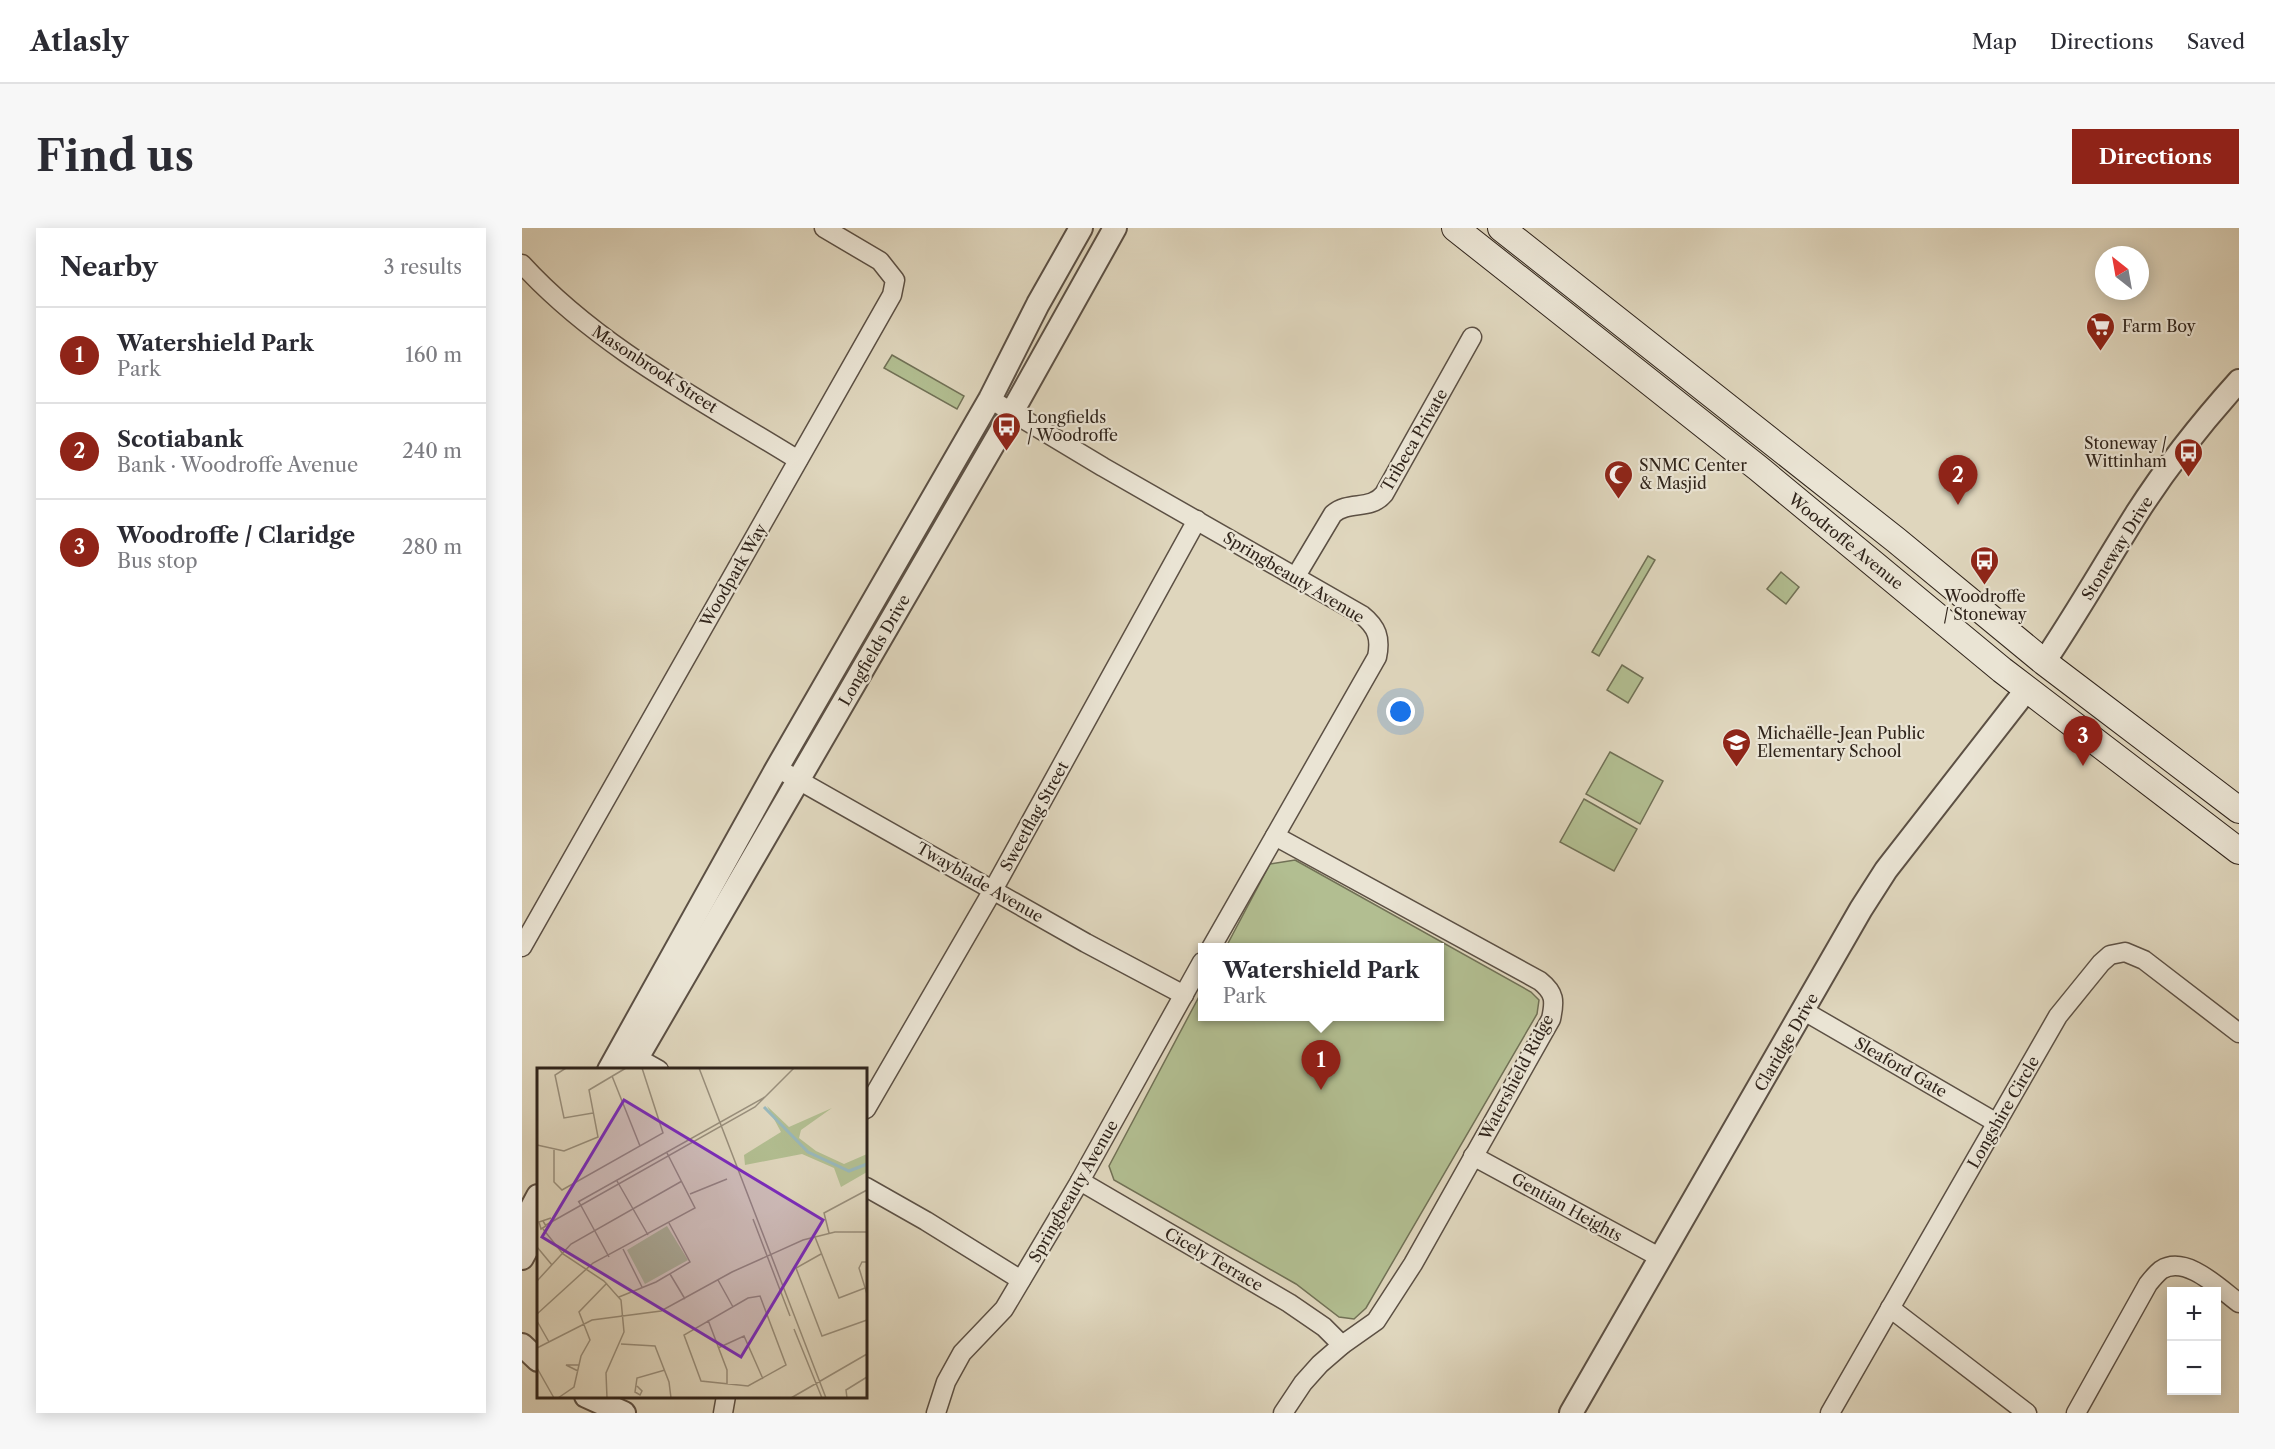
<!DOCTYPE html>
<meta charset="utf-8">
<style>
body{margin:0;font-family:"Libre Caslon Text",serif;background:#f7f7f7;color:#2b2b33}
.controls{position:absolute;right:18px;bottom:18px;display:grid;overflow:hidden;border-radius:0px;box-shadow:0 3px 15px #0003}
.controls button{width:54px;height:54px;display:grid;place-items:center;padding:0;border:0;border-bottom:2px solid #e1e1e2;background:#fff;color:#2b2b33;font:30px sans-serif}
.compass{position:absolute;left:1573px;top:18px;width:54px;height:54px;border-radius:50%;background:#fff;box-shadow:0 3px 15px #0003;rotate:329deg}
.you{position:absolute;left:879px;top:484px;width:21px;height:21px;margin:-15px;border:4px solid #fff;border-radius:50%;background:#1a73e8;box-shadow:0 0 0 9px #1a73e833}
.badge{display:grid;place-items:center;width:39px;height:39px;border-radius:50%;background:#8f2418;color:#fff;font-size:20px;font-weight:700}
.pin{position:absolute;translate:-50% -50px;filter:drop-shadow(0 2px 3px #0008)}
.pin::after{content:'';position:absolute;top:32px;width:21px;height:18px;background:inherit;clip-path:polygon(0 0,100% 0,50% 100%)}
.popup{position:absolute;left:676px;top:715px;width:246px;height:78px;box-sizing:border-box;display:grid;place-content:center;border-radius:0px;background:#fff;filter:drop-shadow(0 2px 4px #0005);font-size:20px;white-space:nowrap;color:#7c7c81}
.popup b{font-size:22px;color:#2b2b33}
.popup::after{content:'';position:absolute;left:50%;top:100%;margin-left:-12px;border:12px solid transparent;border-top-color:#fff}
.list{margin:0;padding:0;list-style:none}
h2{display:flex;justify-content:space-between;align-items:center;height:78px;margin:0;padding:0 24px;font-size:26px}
h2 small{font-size:20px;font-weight:400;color:#7c7c81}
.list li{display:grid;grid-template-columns:39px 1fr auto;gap:18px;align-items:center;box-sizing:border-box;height:96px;padding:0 24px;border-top:2px solid #e1e1e2}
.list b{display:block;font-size:22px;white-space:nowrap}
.list p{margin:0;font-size:20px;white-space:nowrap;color:#7c7c81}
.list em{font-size:20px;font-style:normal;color:#7c7c81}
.map{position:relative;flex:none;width:1717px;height:1185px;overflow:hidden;border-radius:0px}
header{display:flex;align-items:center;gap:36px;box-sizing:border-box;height:84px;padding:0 30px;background:#fff;border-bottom:2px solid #e1e1e2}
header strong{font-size:28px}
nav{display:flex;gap:33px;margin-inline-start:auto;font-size:21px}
.intro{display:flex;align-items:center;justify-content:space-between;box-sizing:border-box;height:144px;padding:0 36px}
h1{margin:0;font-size:42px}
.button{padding:15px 27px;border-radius:0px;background:#8f2418;color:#fff;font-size:21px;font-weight:700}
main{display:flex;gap:36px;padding:0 36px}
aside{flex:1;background:#fff;border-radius:0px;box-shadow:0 3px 15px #0003}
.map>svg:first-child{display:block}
.green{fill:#b2be91;stroke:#717156;stroke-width:1.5}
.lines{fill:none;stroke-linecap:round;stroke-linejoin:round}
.minor-casing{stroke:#5c5044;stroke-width:21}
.tertiary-casing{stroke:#5c5044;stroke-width:26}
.secondary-casing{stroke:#30241b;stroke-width:28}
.minor{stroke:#eae4d4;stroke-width:18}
.tertiary{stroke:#eae4d4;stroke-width:22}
.secondary{stroke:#eae4d4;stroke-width:26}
.labels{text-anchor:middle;stroke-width:4.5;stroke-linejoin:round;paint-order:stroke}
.poi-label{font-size:16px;fill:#30241b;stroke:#eae4d4;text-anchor:start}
.street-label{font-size:16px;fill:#30241b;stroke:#eae4d4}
.inset-river{fill:none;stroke:#98b7bb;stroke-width:3}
.inset-road{fill:none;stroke:#998f7c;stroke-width:1.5}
.view{fill:#7b2cbf;fill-opacity:0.15;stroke:#7b2cbf;stroke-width:3}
.inset-edge{fill:none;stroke:#30241b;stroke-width:3}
</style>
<header>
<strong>Atlasly</strong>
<nav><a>Map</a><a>Directions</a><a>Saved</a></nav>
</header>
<div class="intro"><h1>Find us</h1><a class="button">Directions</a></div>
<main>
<aside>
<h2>Nearby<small>3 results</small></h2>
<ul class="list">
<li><span class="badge">1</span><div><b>Watershield Park</b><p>Park</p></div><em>160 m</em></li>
<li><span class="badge">2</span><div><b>Scotiabank</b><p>Bank · Woodroffe Avenue</p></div><em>240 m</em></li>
<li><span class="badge">3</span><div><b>Woodroffe / Claridge</b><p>Bus stop</p></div><em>280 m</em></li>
</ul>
</aside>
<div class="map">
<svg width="1717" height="1185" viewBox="0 0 1717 1185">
<rect width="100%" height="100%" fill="#dfd6bd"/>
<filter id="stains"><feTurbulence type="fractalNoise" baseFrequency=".00333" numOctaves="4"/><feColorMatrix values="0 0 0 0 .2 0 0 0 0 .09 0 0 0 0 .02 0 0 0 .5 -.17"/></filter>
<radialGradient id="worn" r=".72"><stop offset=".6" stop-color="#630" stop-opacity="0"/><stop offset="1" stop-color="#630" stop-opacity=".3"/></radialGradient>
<g class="green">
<path d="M370,127L442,168L435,181L362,140Z"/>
<path d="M1126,328L1133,332L1077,428L1070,424Z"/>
<path d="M1259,344L1277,359L1264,376L1245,361Z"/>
<path d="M1100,437L1121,450L1106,475L1085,462Z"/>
<path d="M1088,524L1141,553L1118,596L1064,566Z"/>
<path d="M1062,571L1115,601L1092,643L1038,614Z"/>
<path d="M773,632L1009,764L1017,772L1015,786L844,1080L832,1091L817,1089L774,1056L592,952L587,938L680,763V788H918V720L704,719L748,636Z"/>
</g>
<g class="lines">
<defs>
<g id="minor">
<path d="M0,36C77,120 181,173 276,232"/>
<path d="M468,171L581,239L840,387C855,399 859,410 855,429L689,720"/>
<path d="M774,348L811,286C827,272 848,283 862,266L950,109"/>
<path d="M255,540L564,715L662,767"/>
<path d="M753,608L1018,753C1033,765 1033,773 1029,791L891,1036L854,1093L820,1117L798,1136L781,1155L761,1185"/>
<path d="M0,719L370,67L373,52L358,33L302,0"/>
<path d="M1282,783L1475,895"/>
<path d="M105,824L137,842"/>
<path d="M344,881L471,662L675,292"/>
<path d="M951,928L1139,1030"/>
<path d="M558,953L767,1075L802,1099L820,1117"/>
<path d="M344,959L404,993L499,1052"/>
<path d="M1368,1080L1505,1185"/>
<path d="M201,1185L204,1168"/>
<path d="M414,1185L424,1154L440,1125L482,1081L558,953L680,734"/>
<path d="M1308,1185L1536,788L1579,735L1588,727L1603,724L1622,732L1717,805"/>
<path d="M1554,1185L1626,1056C1630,1051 1634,1046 1639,1042C1664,1026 1698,1061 1717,1075"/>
</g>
<g id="tertiary">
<path d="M1522,434C1555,385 1584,334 1615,285C1645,238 1680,194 1717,153"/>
<path d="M87,842L255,540L468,171L516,76L559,0"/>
<path d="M108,842L490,184L593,0"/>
<path d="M0,998L16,968"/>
<path d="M0,1030L16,1000"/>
<path d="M0,1117L16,1132"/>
<path d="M64,1168L102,1185"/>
<path d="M1049,1185L1339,681L1364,642L1505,461"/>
</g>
<g id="secondary">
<path d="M933,0L1236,240L1480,442L1717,623"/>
<path d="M979,0L1374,312L1522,434L1717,582"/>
</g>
</defs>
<use href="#minor" class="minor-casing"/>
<use href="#tertiary" class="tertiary-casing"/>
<use href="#secondary" class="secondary-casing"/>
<use href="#minor" class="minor"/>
<use href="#tertiary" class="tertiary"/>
<use href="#secondary" class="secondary"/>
</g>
<defs>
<symbol id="supermarket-pin" viewBox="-11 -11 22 30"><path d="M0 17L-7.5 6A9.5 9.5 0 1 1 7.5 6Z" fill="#8f2418" stroke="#eae4d4"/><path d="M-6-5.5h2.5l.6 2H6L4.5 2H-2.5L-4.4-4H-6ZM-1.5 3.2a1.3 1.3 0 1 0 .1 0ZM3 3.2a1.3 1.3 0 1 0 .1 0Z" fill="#fff"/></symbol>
<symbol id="bus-pin" viewBox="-11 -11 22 30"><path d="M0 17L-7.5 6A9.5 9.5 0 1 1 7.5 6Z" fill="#8f2418" stroke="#eae4d4"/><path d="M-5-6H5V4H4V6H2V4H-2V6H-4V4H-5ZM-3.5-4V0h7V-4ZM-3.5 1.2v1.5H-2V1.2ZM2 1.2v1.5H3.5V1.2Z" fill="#fff"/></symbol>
<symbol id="mosque-pin" viewBox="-11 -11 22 30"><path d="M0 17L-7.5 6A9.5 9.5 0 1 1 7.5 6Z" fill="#8f2418" stroke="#eae4d4"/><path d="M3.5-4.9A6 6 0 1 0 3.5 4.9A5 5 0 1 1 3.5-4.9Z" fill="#fff"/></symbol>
<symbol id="school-pin" viewBox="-11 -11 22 30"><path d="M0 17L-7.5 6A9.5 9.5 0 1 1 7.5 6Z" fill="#8f2418" stroke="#eae4d4"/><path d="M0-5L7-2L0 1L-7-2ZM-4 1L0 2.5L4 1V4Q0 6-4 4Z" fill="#fff"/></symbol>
</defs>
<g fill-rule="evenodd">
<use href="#supermarket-pin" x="1562" y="82" width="33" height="45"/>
<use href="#bus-pin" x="468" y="182" width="33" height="45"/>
<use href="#bus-pin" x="1650" y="208" width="33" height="45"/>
<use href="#mosque-pin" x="1080" y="230" width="33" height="45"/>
<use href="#bus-pin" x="1446" y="316" width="33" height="45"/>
<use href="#school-pin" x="1198" y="498" width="33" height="45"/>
</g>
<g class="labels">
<g class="poi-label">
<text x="1600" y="104">Farm Boy</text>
<text x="505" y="195">Longfields<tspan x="505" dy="18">/ Woodroffe</tspan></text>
<text x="1645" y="221" text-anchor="end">Stoneway /<tspan x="1645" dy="18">Wittinham</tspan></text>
<text x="1117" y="243">SNMC Center<tspan x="1117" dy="18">&amp; Masjid</tspan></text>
<text x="1463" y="374" text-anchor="middle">Woodroffe<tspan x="1463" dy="18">/ Stoneway</tspan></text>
<text x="1235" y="511">Michaëlle-Jean Public<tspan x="1235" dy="18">Elementary School</tspan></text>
</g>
<g class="street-label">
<text transform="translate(133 141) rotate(33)" y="6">Masonbrook Street</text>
<text transform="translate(892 212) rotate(-60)" y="6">Tribeca Private</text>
<text transform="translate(1324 313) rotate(39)" y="6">Woodroffe Avenue</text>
<text transform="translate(1595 320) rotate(-58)" y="6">Stoneway Drive</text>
<text transform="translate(211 347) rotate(-60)" y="6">Woodpark Way</text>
<text transform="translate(772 349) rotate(31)" y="6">Springbeauty Avenue</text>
<text transform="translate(352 422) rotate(-60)" y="6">Longfields Drive</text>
<text transform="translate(512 588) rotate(-61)" y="6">Sweetflag Street</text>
<text transform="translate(458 654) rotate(30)" y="6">Twayblade Avenue</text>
<text transform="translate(1264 814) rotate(-60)" y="6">Claridge Drive</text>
<text transform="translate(1379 839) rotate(30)" y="6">Sleaford Gate</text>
<text transform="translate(994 849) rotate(-62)" y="6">Watershield Ridge</text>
<text transform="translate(1481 884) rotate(-60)" y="6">Longshire Circle</text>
<text transform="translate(551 963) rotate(-60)" y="6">Springbeauty Avenue</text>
<text transform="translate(1045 979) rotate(29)" y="6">Gentian Heights</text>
<text transform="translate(692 1031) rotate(30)" y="6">Cicely Terrace</text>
</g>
</g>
<g transform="translate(15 840)">
<rect width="330" height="330" fill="#dfd6bd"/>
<path d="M230,38L252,59L295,40L264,62L262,70L279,83L307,96L330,86V104L304,119L297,100L265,86L208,97L207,87L244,64ZM130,158L151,192L108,216L90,182Z" fill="#b2be91"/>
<path class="inset-river" d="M227,39L271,84L312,103L330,96"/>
<path class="inset-road" d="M29,0L18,7L27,50L56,45M162,0L289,330M75,8L103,78M0,77L27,83L61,69L52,22L89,0M17,82V114L25,122L126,65L105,0M80,113L111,167M153,126L190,111M41,134L228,29M42,134L72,189M216,151L253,248M6,153L9,158L4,161L2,154L14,150M9,157L218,39L257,0M6,161L26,186L67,213L84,232L87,264L69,305L70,330M292,165L287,145L330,122M278,169L302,230L328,220M0,179L15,197M86,181L105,219M284,186L259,200L285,268L330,252M330,194H325L322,200L330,226M133,206L148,231M181,212L196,239M0,213L34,176L145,113M223,228L249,297L211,318L164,313L147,267L211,230ZM82,229L119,214L153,194L132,155M0,246L56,195L158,140L130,85M171,252L190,302V317M0,253L12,274M257,261L285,330M84,276L118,278L132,314L134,330M0,280L55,252L124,243L195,204L266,172L298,164H330M181,280L207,268L226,311M0,300L17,330M41,303L29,297H42M100,318L105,323L103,327L98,324L100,310L128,302M21,330L37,319L44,288L53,272L42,244L70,215M254,330L330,286M310,330L309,322L330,309"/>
<path class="view" d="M87,32L286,152L204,289L5,169Z"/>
<rect width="330" height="330" class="inset-edge"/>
</g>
<rect width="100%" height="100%" filter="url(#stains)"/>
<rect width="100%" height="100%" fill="url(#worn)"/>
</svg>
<div class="controls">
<button>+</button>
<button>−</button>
</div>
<svg class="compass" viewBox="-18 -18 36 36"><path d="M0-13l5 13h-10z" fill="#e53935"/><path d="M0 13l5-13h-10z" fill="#7c7c81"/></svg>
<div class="you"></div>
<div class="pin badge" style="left:799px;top:862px">1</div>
<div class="popup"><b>Watershield Park</b>Park</div>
<div class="pin badge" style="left:1436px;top:277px">2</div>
<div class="pin badge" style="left:1561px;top:538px">3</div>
</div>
</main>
